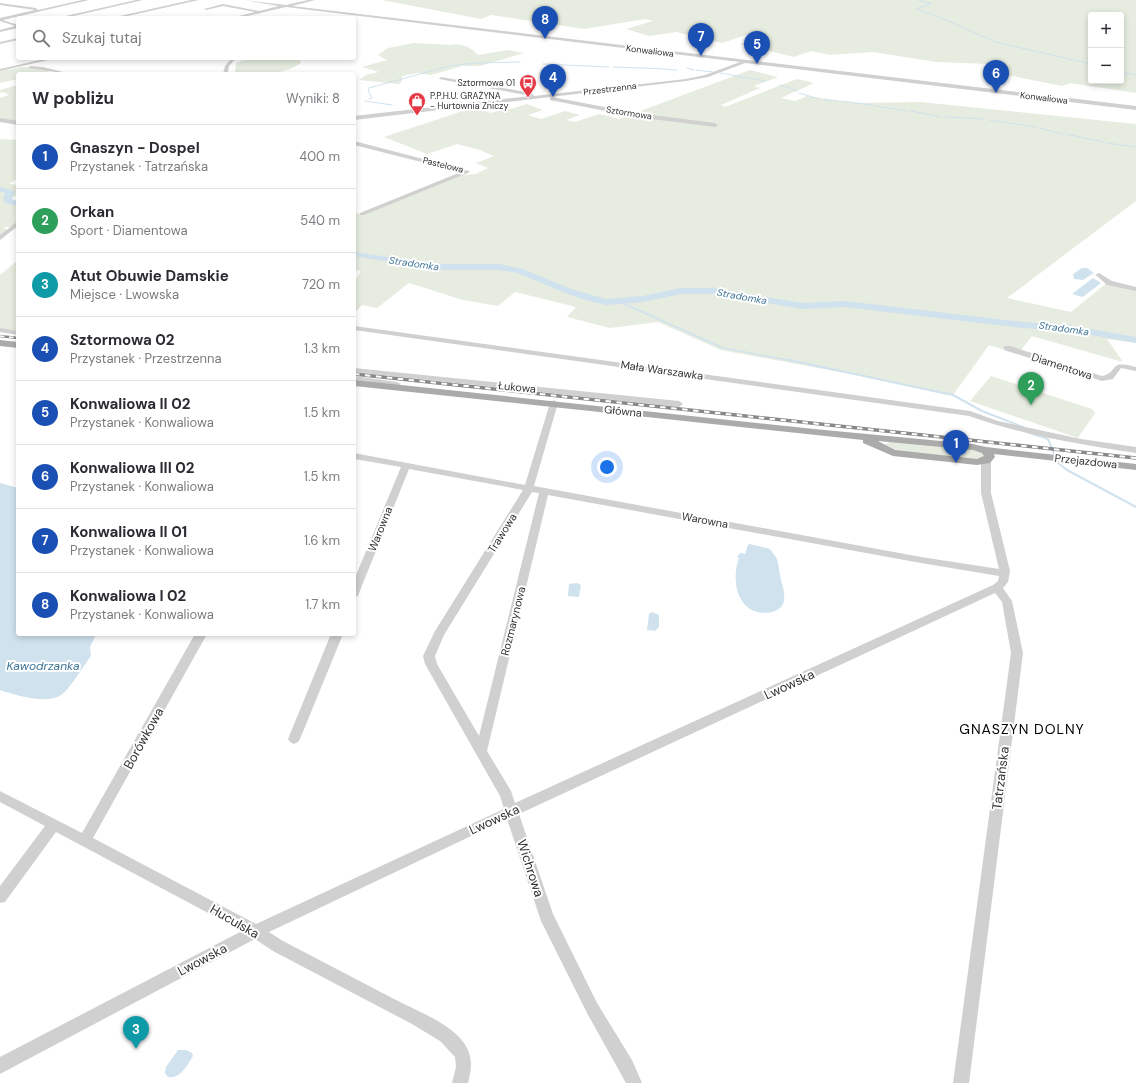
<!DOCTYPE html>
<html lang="pl">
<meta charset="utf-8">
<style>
body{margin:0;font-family:"DM Sans",sans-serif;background:#f2f2f3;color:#2b2b33}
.controls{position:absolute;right:12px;top:12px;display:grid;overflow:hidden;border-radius:4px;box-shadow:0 2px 6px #0003}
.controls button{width:36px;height:36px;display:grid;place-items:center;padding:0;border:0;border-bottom:1px solid #e1e1e2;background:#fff;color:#2b2b33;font:20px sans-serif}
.you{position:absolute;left:607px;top:467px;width:14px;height:14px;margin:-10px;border:3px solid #fff;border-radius:50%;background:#1a73e8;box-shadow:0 0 0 6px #1a73e833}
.badge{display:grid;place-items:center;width:26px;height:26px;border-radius:50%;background:#e63946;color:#fff;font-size:13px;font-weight:700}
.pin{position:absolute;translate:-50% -33px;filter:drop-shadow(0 1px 2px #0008)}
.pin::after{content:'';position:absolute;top:21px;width:14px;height:12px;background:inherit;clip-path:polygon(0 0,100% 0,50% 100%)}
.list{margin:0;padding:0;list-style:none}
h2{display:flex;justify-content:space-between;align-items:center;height:52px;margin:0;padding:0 16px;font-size:17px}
h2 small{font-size:13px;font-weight:400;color:#7c7c81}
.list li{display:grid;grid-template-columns:26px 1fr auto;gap:12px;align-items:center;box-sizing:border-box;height:64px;padding:0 16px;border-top:1px solid #e1e1e2}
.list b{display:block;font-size:15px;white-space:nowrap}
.list p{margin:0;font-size:13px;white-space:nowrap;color:#7c7c81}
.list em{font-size:13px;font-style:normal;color:#7c7c81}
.icon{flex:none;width:22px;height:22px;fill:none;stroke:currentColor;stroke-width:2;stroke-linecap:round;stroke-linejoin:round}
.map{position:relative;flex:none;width:1136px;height:1083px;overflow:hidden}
.search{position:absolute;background:#fff;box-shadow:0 2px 6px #0003;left:16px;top:16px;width:340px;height:44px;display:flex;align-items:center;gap:10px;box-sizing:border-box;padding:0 14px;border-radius:4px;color:#7c7c81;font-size:15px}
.panel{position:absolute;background:#fff;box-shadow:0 2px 6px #0003;left:16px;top:72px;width:340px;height:564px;border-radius:4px}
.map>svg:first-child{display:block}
.green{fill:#e6ecdf;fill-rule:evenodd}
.water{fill:#cfe2ee}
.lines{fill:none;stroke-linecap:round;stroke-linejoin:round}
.stream-far2{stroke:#cfe2ee;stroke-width:1}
.stream-far1{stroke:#cfe2ee;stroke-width:1.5}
.stream{stroke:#cfe2ee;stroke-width:2}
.river{fill:#cfe2ee;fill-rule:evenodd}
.minor{fill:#d0d0d0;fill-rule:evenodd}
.major{fill:#ababab;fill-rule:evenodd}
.rail-far1-casing{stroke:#888;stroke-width:2.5}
.rail-casing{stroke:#888;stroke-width:3.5}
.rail-far1{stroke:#fff;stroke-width:1.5;stroke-dasharray:4.5;stroke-linecap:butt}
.rail{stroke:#fff;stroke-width:2;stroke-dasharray:5.5;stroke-linecap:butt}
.labels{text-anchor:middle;stroke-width:4;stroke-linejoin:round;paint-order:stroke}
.far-street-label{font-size:9px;fill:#333;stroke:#fff}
.far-poi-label{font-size:9px;fill:#333;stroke:#fff;text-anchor:end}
.far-water-label{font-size:10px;font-style:italic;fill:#3f7597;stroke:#fff}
.street-label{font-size:11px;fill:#333;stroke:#fff}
.water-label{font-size:12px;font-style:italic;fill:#3f7597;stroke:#fff}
.near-street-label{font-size:13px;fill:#333;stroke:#fff}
.near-neighbourhood-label{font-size:14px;letter-spacing:1px;fill:#000;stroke:#fff}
</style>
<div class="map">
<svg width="1136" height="1083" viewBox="0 0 1136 1083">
<rect width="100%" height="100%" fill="#fff"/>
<g class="green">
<path d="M382,0H1136V93L1070,83L1062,86L1003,74L996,66L988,64L936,62L873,52L830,55L811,51L794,57L740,44L765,35L755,32L722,43L676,32L649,36L626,29L653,21L645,19L584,29L491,15L481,19ZM1091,15H1121V81H1091Z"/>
<path d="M414,43L451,45C461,42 472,48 478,55L508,50L524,53L480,66H462L431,75L417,73L402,76V81L399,84L359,80L366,75L379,72L362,67L387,60L378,55L388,48Z"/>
<path d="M251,58H299L301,63C282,76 260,74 238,74L235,72L236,63Z"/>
<path d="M22,67L38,68L63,74L51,71L38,74H18V79L0,83V71Z"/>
<path d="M750,70L778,77L754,86L760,88L721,105L725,107L797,79L814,83L781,98L795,101L807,96L855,103L921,102L1136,124V201L1007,298L1071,312L1108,282L1136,290V343L1107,339L1123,362L1032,336L1018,354L989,345L953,395H947L861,376L721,350L658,322L610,328L567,317L576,307L515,292L498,306L463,300L409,283L377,308L362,305L354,313V283L361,271L354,270V213L362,214L462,175L476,174L488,168L476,163L494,156L480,150L457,144L427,154L384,137L472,108L491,113L507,108L511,109L527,104L543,110L528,115L541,119L565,111L580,115L566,120L575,122L599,114L619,119Z"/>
<path d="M18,85V122L0,118V108L3,107L0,108V98L9,95L3,92L0,93V90Z"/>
<path d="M0,139L18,140V178L9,184L18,185V195L10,199L18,201V222L12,227H4L7,230L0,235Z"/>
<path d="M18,260V331L0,329V275Z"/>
<path d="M991,376L1092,409L1095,413L1078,438L970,401Z"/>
<path d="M890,441L981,450L985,455L980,459H969L898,452L885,445Z"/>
</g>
<g class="water">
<path d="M1082,268H1087L1094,273L1083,280L1074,279L1073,274Z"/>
<path d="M1093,278L1101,283L1084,296L1082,297L1072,294Z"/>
<path d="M0,483L18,488V634H96L90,647L91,656C84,665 70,689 61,695C46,705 16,695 0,690Z"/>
<path d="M750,544L770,549C772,552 775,556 777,559C779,565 779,573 781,580C783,587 785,594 784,601C781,615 759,615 750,609C734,599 733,573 739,558L737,557L740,553L745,554L748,545Z"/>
<path d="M577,583L581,585L579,597L568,596L569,584Z"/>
<path d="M652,612L659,615V627L655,631L647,630L649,614Z"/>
<path d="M178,1050H186L192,1053L193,1056C187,1066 180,1079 168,1077L165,1073L166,1067Z"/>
</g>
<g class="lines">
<g class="stream-far2">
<path d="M918,0L931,3L917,9L944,19L995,42L1091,64"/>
<path d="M543,64L609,67"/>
<path d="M613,67C634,68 656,68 677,70"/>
<path d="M687,68L694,70"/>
<path d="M696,70L713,72"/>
<path d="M1121,72L1136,75"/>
<path d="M720,73L765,81"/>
<path d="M780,85L785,87"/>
<path d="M787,87L797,91"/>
<path d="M799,93L819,99"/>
<path d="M369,99L372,98L368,90L369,88L449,66L476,63L520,62"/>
<path d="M824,100L838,101"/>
<path d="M365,101L392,105"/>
<path d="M841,101L872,105"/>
<path d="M875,106L907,111"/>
<path d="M911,111L941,117"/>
<path d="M946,117L983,119"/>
<path d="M989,120L1036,127"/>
<path d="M1039,128L1062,134"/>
<path d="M1066,134L1104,142"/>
<path d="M1107,143L1136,147"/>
</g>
<path class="stream-far1" d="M618,301L723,348L794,361"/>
<g class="stream">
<path d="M789,360L953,395L982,411L1023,427"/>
<path d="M1027,432L1048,439L1058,463L1067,470L1136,507"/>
</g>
<g class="river">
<path d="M0,187L14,191L15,193L11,198L18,202V206L5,203L3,198L6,194L0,191Z"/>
<path d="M354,252L437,264H499L523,269L571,289L606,299L643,296L681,288H714L802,303L845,301L1023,322L1069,325L1136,337V343L1069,331L1023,328L845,307L802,309L714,294H681L643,302L606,305L585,300L565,293L518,273L499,270H437L354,256Z"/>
</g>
<g class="minor">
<path d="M82,0H89L3,20L18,25V28L0,32V30L15,26L0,21V18L35,10L0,5V3L36,8L38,10Z"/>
<path d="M136,0H143L65,18H57Z"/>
<path d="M191,0H199L119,18H111Z"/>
<path d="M244,0L286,5L308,0H315L292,6L1136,106V110L745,63L708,77L686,81L354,120V116L531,96L439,79L441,77L532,93L534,96L686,79L705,75L740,62L286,7L239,18H231L255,12L223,6L206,10L204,9L223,4L259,11L279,6Z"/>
<path d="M18,38V40L0,44V42Z"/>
<path d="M49,58H57L0,71V69Z"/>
<path d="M232,58H236L229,66L228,72L229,74H223L225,66Z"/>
<path d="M30,66L43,67L71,74L28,68Z"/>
<path d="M552,97L636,113L715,123L718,125L715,127L636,117L550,100V98Z"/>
<path d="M0,118L18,121V125L0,122Z"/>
<path d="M354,141L469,171L470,172L364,215H360V213L461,172L354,145Z"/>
<path d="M18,221V226L0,240V235Z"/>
<path d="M1099,273L1112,281L1136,287V291L1107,285L1097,276L1095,275Z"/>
<path d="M354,326L970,411L998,421L1081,439L1136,447V453C1080,444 1022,435 969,416L354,330Z"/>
<path d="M0,328L18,331V335L0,332Z"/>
<path d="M1004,346H1010L1102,376C1120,372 1107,359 1136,367V371L1121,368L1113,379L1102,381L1004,350Z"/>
<path d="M354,368L679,401L683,404L679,407L354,372Z"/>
<path d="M354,376L397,382L401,384L397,386L354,380Z"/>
<path d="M554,400L558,403L534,486L921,557L999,569L981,493V461L986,458L991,461V493L1010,571L1008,582L1003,588L1012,601L1023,653L969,1083H953L1011,653L1002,602L995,593L519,814L553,914L597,1003L632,1060L642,1083H626L587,1013L541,921L507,819L269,932L283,941C320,960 357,980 394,999C415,1010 450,1023 464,1043C473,1056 472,1068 468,1083H452L456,1067L455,1057L440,1041L412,1024L273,951L255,939L0,1074V1057L242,931L56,832L5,902L0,903V886L45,826L0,802V791L82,833L195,634H207L93,838L256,924L504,809L500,796L425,664L423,656L435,631L523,490L409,469L359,593L358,596L354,597V580L401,467L354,459V453L525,485L550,403ZM532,492L539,493L479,736L437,664L435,656L444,635ZM548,495L921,563L999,576L998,581L993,585L515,803L511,791L487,751Z"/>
<path d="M331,634H343L300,739L298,742L294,744L290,742L288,739Z"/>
</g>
<g class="major">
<path d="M0,340L18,342V348L0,346Z"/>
<path d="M354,380L814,429L973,444L986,447L1136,464V470L994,454L995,457L990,463L977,465L893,456L863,443V440L354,386ZM878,441L973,450L982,453L984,456L977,459L895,450Z"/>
</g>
<defs>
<path id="rail-far1" d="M0,336L18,338"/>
<path id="rail" d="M354,374L1136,458"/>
</defs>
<use href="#rail-far1" class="rail-far1-casing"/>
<use href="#rail" class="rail-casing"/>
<use href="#rail-far1" class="rail-far1"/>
<use href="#rail" class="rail"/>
</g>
<defs>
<symbol id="bus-pin" viewBox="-11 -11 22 30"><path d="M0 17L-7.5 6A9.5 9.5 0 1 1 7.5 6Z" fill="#e63946" stroke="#fff"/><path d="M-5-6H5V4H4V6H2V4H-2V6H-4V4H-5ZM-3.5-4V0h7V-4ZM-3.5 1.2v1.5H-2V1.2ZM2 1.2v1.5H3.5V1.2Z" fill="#fff"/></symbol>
<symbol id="shop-pin" viewBox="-11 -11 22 30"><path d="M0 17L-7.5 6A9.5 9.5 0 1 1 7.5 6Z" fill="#e63946" stroke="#fff"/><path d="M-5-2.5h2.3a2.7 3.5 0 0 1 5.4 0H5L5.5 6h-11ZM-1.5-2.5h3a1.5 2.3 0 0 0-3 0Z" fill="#fff"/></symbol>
</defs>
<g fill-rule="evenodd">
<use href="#bus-pin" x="518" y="73" width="20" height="27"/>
<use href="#shop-pin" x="407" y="91" width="20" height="27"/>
</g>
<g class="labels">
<g class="far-street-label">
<text transform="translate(650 51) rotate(7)" y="3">Konwaliowa</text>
<text transform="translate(610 89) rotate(-7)" y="3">Przestrzenna</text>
<text transform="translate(1044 98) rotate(7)" y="3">Konwaliowa</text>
<text transform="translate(629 113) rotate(9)" y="3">Sztormowa</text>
<text transform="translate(443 165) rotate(14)" y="3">Pastelowa</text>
</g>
<g class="far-poi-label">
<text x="515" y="86">Sztormowa 01</text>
<text x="430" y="99" text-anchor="start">P.P.H.U. GRAŻYNA<tspan x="430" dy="10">- Hurtownia Zniczy</tspan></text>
</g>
<g class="far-water-label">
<text transform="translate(414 263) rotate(8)" y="4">Stradomka</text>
<text transform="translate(742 296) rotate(10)" y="4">Stradomka</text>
<text transform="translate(1064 328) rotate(8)" y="4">Stradomka</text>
</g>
<g class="street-label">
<text transform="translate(1062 366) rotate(18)" y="4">Diamentowa</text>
<text transform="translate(662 370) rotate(8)" y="4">Mała Warszawka</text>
<text transform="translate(517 387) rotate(6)" y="4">Łukowa</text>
<text transform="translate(623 411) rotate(6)" y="4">Główna</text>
<text transform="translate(1086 461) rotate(6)" y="4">Przejazdowa</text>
<text transform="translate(705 520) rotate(10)" y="4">Warowna</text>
<text transform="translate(380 529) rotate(-68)" y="4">Warowna</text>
<text transform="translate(502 533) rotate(-58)" y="4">Trawowa</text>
<text transform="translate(513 621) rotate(-76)" y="4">Rozmarynowa</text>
</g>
<g class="water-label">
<text x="43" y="670">Kawodrzanka</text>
</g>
<g class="near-street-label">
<text transform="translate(789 684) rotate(-25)" y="5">Lwowska</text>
<text transform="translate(143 738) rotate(-61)" y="5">Borówkowa</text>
<text transform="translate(1000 778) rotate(-83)" y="5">Tatrzańska</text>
<text transform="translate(494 819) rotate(-25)" y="5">Lwowska</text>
<text transform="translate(531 868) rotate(72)" y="5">Wichrowa</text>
<text transform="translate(235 921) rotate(30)" y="5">Huculska</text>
<text transform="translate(202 959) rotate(-28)" y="5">Lwowska</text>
</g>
<g class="near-neighbourhood-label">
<text x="1022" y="734">GNASZYN DOLNY</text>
</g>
</g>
</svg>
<div class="controls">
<button>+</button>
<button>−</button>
</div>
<div class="you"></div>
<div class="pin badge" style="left:956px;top:463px;background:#1a4fb4">1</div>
<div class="pin badge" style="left:1031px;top:405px;background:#2e9e5b">2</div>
<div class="pin badge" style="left:136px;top:1049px;background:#0f9aa8">3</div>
<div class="pin badge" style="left:553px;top:97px;background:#1a4fb4">4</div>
<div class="pin badge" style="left:757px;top:64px;background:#1a4fb4">5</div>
<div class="pin badge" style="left:996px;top:93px;background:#1a4fb4">6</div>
<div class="pin badge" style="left:701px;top:56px;background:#1a4fb4">7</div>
<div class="pin badge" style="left:545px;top:39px;background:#1a4fb4">8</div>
<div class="search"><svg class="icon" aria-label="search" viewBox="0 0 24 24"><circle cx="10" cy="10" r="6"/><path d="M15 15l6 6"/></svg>Szukaj tutaj</div>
<section class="panel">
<h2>W pobliżu<small>Wyniki: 8</small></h2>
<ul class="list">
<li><span class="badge" style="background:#1a4fb4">1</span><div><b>Gnaszyn - Dospel</b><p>Przystanek · Tatrzańska</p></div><em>400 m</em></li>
<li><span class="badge" style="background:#2e9e5b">2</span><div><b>Orkan</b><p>Sport · Diamentowa</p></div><em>540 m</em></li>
<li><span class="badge" style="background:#0f9aa8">3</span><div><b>Atut Obuwie Damskie</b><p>Miejsce · Lwowska</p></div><em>720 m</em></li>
<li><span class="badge" style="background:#1a4fb4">4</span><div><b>Sztormowa 02</b><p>Przystanek · Przestrzenna</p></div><em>1.3 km</em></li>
<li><span class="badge" style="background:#1a4fb4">5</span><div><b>Konwaliowa II 02</b><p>Przystanek · Konwaliowa</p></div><em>1.5 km</em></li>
<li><span class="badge" style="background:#1a4fb4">6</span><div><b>Konwaliowa III 02</b><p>Przystanek · Konwaliowa</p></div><em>1.5 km</em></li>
<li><span class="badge" style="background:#1a4fb4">7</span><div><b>Konwaliowa II 01</b><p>Przystanek · Konwaliowa</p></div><em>1.6 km</em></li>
<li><span class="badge" style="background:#1a4fb4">8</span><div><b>Konwaliowa I 02</b><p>Przystanek · Konwaliowa</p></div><em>1.7 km</em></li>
</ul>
</section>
</div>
